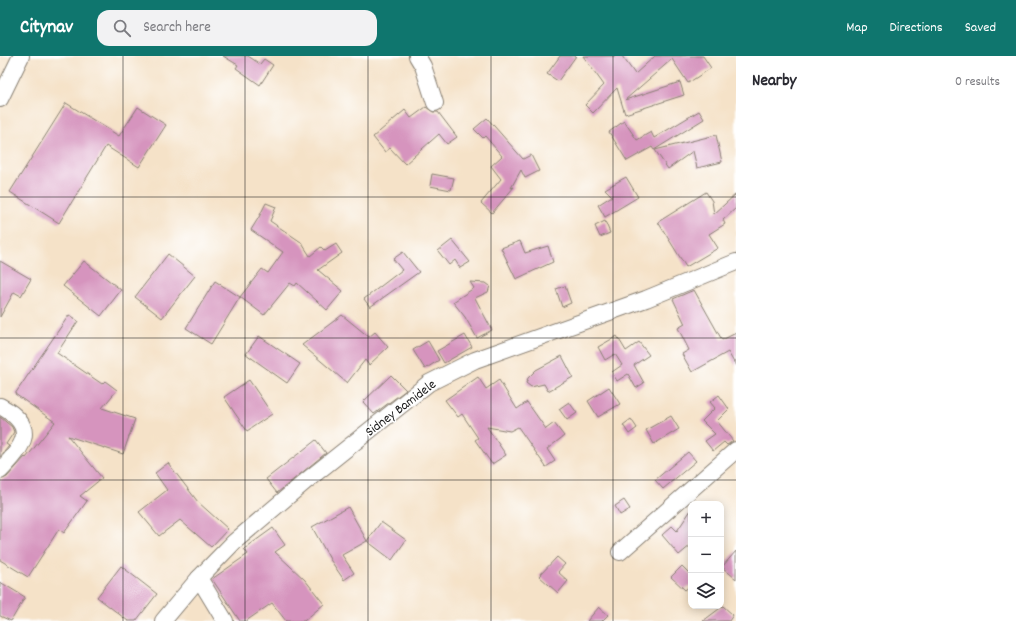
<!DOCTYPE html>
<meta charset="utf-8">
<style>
body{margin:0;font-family:Dekko,sans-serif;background:#f2f2f3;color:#2b2b33}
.controls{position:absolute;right:12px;bottom:12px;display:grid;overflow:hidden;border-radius:8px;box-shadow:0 2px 10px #0003}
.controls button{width:36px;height:36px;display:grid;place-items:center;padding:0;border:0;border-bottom:1px solid #e1e1e2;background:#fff;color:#2b2b33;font:20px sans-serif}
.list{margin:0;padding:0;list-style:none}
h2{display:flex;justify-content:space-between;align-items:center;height:52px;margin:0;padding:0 16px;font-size:17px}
h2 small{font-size:13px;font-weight:400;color:#7c7c81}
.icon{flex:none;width:22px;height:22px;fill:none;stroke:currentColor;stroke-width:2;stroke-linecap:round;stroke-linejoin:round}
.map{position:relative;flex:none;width:736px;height:565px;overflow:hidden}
header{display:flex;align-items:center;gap:24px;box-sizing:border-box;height:56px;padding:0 20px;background:#0f766e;color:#fff}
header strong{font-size:19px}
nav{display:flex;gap:22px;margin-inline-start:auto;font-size:14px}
.search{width:280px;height:36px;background:#f2f2f3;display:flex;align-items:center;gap:10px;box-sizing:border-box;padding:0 14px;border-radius:12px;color:#7c7c81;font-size:15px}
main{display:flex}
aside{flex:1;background:#fff}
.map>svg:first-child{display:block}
.building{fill:#d694be}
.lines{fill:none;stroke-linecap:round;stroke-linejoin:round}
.minor-casing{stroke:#887f72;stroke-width:18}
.minor{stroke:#fff;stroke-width:16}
.grid{fill:none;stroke:#1c1c1c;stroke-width:1;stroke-opacity:0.55}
.labels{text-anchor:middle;stroke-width:3;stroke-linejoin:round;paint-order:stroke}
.street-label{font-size:14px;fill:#1c1c1c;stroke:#fff}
</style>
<header>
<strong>Citynav</strong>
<div class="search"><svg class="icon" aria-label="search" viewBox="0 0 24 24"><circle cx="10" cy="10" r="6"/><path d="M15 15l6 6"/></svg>Search here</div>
<nav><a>Map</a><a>Directions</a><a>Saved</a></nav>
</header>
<main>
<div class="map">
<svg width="736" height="565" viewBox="0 0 736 565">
<rect width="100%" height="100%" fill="#fff"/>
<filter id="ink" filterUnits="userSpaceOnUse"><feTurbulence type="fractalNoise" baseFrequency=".025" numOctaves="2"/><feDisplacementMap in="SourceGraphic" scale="8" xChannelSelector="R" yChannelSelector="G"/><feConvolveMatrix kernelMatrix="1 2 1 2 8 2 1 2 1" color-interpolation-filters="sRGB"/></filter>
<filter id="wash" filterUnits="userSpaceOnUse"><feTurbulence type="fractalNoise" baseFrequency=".012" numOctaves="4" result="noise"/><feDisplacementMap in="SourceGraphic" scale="16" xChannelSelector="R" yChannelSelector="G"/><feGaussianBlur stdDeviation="0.9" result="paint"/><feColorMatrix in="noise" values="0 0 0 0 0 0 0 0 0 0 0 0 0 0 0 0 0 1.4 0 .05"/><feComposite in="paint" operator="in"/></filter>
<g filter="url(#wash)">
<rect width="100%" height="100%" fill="#f5e2c8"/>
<g id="blocks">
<g class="building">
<path d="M223,0H248L260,8L264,3L273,9L260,29L236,12L238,9Z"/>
<path d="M560,0H576L558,25L547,18Z"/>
<path d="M583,0H622L635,18L655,0H703L711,12L688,27L672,3L625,44L680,26L684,39L625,58L617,32L593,57L585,49L604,29Z"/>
<path d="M66,47L119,80L138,51L166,69L139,111L106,90L59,167L10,136Z"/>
<path d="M426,51L433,56H438L457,81L447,88L439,78L405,108L390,92L385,96L373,81L405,54L411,62Z"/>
<path d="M699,55L704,63L654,94L652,91L627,105L609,76L624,65L637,84L651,76L654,82Z"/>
<path d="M487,62L523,103L531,99L539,115L525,122L521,114L511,132L514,131L492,157L481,147L501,123L491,110L502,100L485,80L483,82L474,73Z"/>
<path d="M716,79L722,106L697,112L693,95L668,113L655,94Z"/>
<path d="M432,118L454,122L451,134L430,130Z"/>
<path d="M626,121L638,141L605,161L598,149L612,140L605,133Z"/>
<path d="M706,136L712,145L714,158L736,138V152L723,164L725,168L709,178L718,192L686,211L658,166Z"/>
<path d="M266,147L276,151L270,165L301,186L310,200L321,191L325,195L336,188L342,197L318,214L343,235L327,254L297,227L295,230L290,227L264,259L240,241L262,213L268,217L283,196L251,174L259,161Z"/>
<path d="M605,165L610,177L600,181L595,170Z"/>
<path d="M452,184L470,206L460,212L455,204L449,209L438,195Z"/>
<path d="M520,185L525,197L548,190L553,206L516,223L501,192Z"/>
<path d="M403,196L419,216L370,251L364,243L402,214L393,203Z"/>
<path d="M168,198L195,220L162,262L135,241Z"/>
<path d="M0,205L31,223L21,240L14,236L0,261Z"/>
<path d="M84,205L121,234L101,260L63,230Z"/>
<path d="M215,225L240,241L211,288L186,272Z"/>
<path d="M470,226L486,227L490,230L488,236L475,242L492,274L477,282L465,261L453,246L474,232Z"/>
<path d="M565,230L571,247L562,251L556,233Z"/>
<path d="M694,234L722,284L736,277V310L728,296L692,316L682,298L689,294L678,272L685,268L673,243Z"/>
<path d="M69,259L78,265L57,297L102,328L105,325L117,334L102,352L135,363L123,398L68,380L102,422L80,440L87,445L64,477L59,473L28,521L0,504V424L7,421L25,401L26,402L55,366L15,338Z"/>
<path d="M342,259L369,281L375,276L388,291L369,309L365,304L347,327L302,289Z"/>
<path d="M465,279L472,291L444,307L437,295Z"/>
<path d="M259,280L300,308L287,327L246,298Z"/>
<path d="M617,280L626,295L639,286L649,299L634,309L644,327L636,332L628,318L617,325L612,316L622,309L615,298L605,304L598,291Z"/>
<path d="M428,285L439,304L425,313L413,294Z"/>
<path d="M562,300L573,321L548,335L544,328L531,331L526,327L528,322L536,314Z"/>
<path d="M391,319L406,334L374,358L363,346Z"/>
<path d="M478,321L486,333L499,324L517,353L527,346L546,373L554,367L564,380L547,393L555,405L546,411L518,371L510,375L487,371L506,399L492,408L475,384L478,382L462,358L458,361L445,344Z"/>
<path d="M249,324L272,358L247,375L224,341Z"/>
<path d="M609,331L620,348L598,361L588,345Z"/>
<path d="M719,339L729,353L717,365L733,385L727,389L724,386L713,395L705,385L715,378L702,365L715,352L710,346Z"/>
<path d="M569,346L577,357L567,364L559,353Z"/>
<path d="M671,360L679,373L654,388L646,374Z"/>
<path d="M0,361L12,371L14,376L6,388L9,390L0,401Z"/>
<path d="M631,363L637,372L629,378L623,369Z"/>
<path d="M316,384L326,397L277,437L266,423Z"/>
<path d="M688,396L696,405L663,433L655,424Z"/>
<path d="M168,407L198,446L228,473L211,491L180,464L159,480L139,456L167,434L155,417Z"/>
<path d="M624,444L630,453L620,459L615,450Z"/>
<path d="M348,451L367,485L342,499L354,517L344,524L331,505L312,471Z"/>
<path d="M691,454V489L679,499L662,479L672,470L677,475Z"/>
<path d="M381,466L406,484L392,504L367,485Z"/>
<path d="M273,472L285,489L275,496L305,524L324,548L304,565H286L272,547L246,565H240L212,523L248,498L244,493Z"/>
<path d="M736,495V523L722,511Z"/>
<path d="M557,501L565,508L558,516L568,525L558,537L539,520Z"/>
<path d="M121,510L157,538L136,565H128L97,541Z"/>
<path d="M682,510L691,519V529L685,534L671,521Z"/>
<path d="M0,526L25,541L11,565L0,560Z"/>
<path d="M723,550L733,559L729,565H703Z"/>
<path d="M599,551L608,559L602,565H587Z"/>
</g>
</g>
</g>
<g filter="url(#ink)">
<use href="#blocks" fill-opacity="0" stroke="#887f72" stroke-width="1"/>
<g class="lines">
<defs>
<g id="minor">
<path d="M417,0L423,10L435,47"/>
<path d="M0,43L21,0"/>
<path d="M0,350C39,371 24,390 0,415"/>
<path d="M620,496L736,394"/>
<path d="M199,522L225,565"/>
<path d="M163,565L199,522L234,486L306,425L429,327L475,304L646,243L736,206"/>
</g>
</defs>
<use href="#minor" class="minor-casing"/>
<use href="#minor" class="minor"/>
</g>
</g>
<path class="grid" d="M123,0V565M245,0V565M368,0V565M491,0V565M613,0V565M0,141H736M0,282H736M0,424H736"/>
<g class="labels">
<g class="street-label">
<text transform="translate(400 351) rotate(-37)" y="5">Sidney Bamidele</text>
</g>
</g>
</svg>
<div class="controls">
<button>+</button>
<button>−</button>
<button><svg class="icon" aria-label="layers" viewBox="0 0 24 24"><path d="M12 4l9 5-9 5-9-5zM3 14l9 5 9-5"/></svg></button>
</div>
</div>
<aside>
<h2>Nearby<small>0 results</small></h2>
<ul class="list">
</ul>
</aside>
</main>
